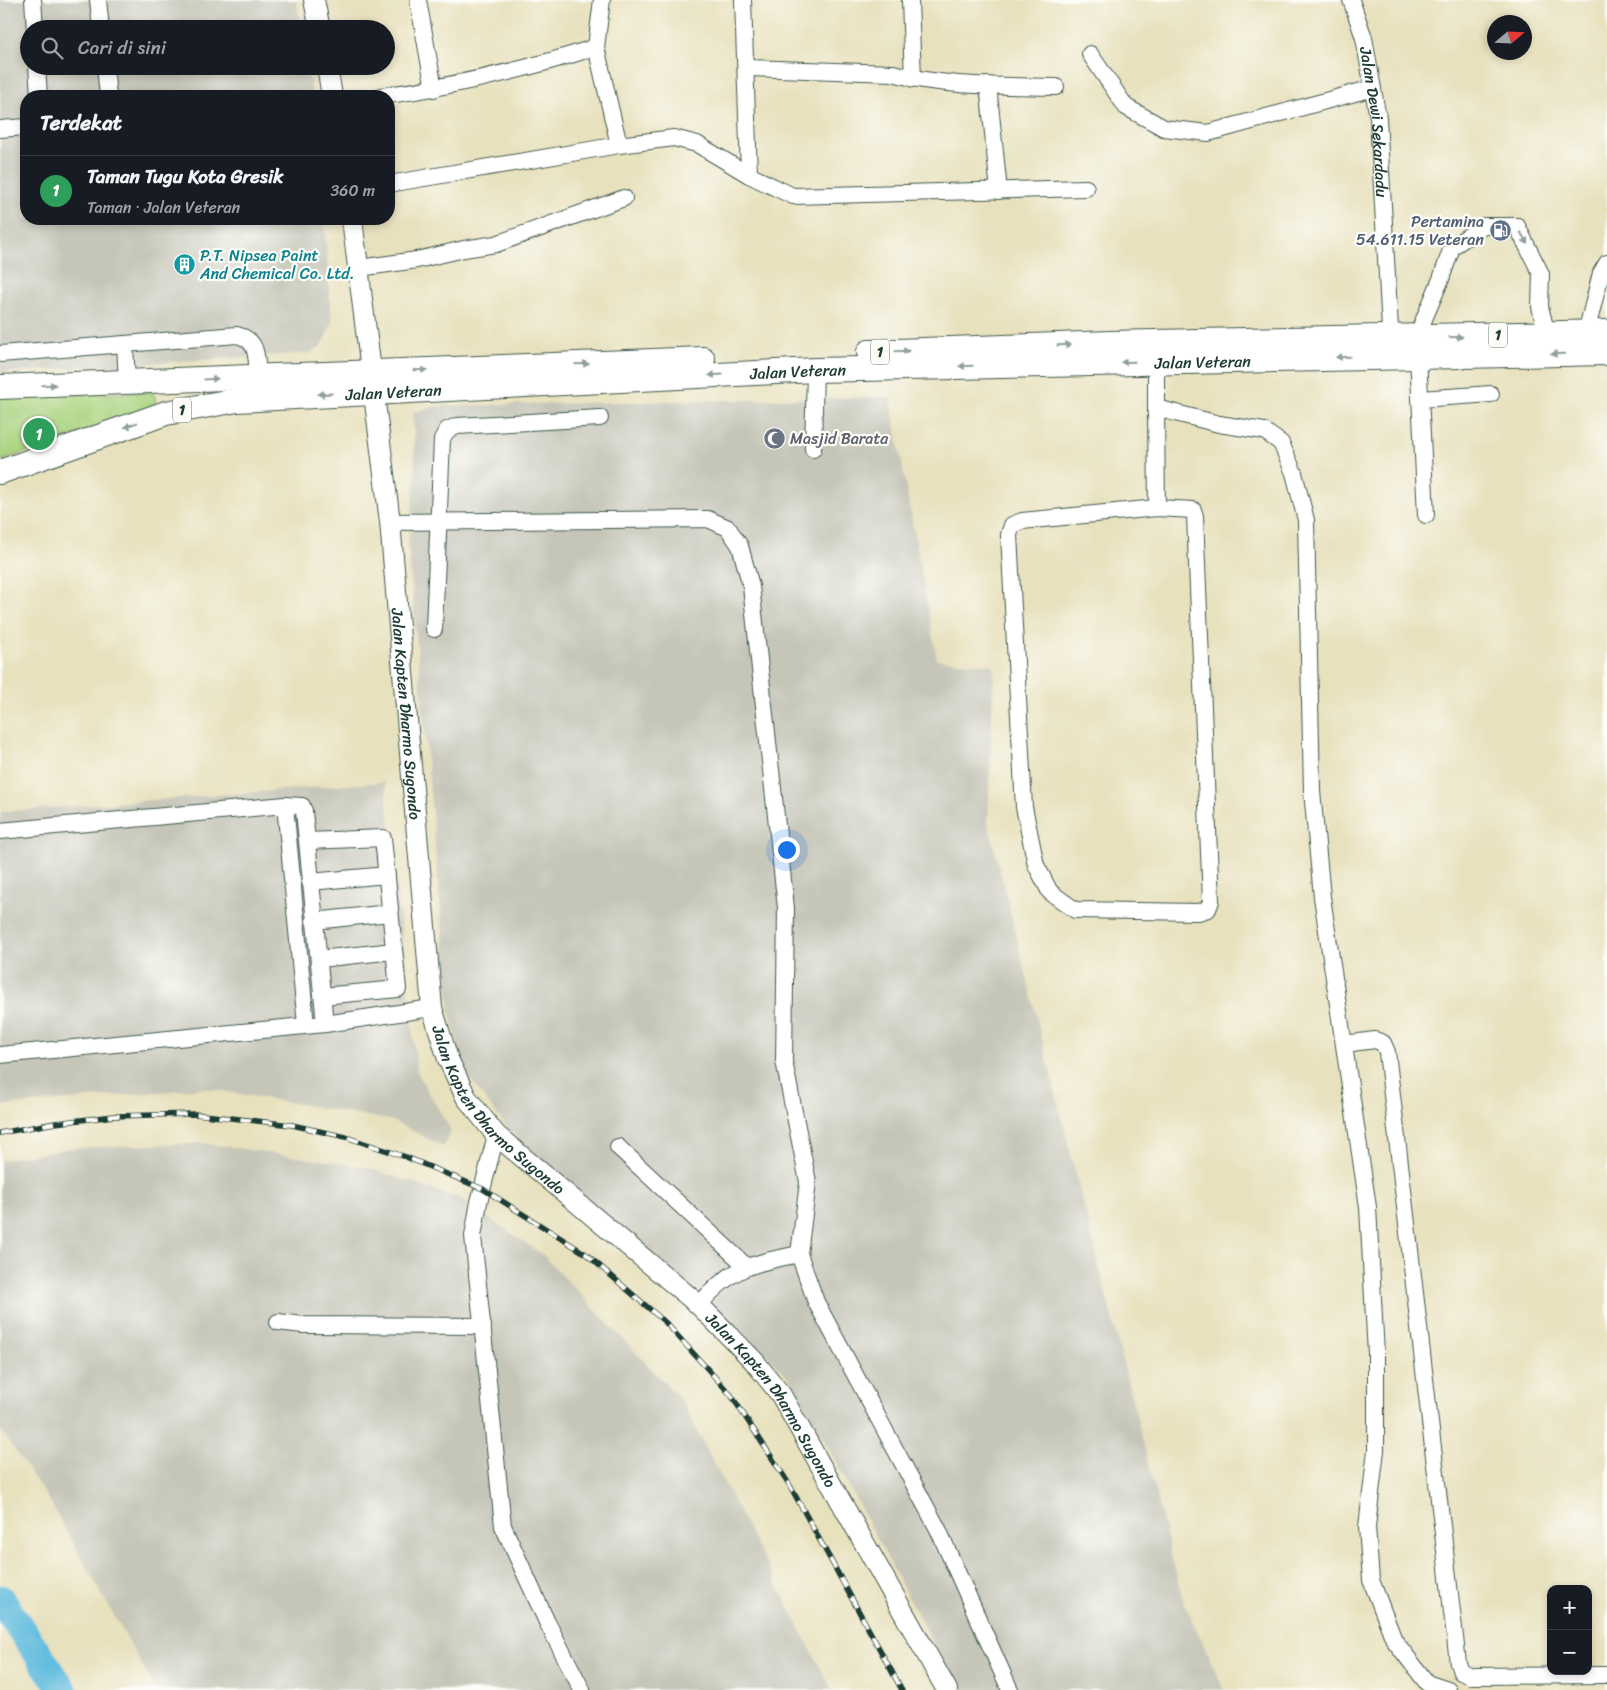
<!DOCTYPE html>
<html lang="id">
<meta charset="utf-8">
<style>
body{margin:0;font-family:Sriracha,sans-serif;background:#20242c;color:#f1f3f6}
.controls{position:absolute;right:15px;bottom:15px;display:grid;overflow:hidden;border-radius:10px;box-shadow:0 2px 8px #0003}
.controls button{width:45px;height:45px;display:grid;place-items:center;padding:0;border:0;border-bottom:1px solid #363941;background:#171b24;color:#f1f3f6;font:25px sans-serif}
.compass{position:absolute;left:1487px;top:15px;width:45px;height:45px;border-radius:50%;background:#171b24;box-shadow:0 2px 8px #0003;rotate:71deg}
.you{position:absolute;left:786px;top:849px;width:18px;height:18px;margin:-12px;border:4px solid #fff;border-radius:50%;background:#1a73e8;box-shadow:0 0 0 8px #1a73e833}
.badge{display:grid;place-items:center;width:32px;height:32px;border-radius:50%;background:#d1495b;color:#fff;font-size:16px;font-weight:700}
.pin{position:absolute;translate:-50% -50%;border:2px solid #fff;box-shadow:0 1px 5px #0006}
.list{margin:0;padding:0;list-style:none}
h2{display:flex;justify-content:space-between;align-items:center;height:65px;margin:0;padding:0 20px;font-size:21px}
h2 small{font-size:16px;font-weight:400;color:#9ea1a6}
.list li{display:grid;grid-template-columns:32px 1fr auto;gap:15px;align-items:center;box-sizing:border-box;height:70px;padding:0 20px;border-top:1px solid #363941}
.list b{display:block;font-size:19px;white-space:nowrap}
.list p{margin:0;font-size:16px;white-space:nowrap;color:#9ea1a6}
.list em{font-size:16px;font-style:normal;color:#9ea1a6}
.icon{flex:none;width:28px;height:28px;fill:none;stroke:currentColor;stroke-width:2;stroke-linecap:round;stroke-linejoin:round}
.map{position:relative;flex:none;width:1607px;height:1690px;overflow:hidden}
.search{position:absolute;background:#171b24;box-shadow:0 2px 8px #0003;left:20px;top:20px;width:375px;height:55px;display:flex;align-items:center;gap:12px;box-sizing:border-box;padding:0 18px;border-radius:28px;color:#9ea1a6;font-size:19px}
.panel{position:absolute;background:#171b24;box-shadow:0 2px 8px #0003;left:20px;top:90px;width:375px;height:135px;border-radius:20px}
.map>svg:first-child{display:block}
.industrial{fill:#c5c5b8}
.green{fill:#a9d37e;stroke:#648859}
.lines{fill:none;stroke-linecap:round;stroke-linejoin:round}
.river{stroke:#60bcde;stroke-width:29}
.minor-casing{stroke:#3d5649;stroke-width:18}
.major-casing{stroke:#3d5649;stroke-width:22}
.highway-casing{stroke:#3d5649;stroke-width:26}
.minor{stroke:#fff;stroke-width:16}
.major{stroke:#fff;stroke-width:20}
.highway{stroke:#fff;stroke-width:24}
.rail-casing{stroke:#1f3d34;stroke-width:5.5}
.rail{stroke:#fdfcf7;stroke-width:4;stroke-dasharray:11;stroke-linecap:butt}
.oneway{fill:#8f9e9a}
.labels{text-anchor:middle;stroke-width:4.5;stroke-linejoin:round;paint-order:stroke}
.shield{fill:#fdfcf7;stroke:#62766e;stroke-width:1}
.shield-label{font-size:15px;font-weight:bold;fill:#1f3d34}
.street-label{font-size:16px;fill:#1f3d34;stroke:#fdfcf7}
.service-label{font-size:16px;fill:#4e5e75;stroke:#fdfcf7;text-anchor:end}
.culture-label{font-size:16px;fill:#0d838f;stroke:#fdfcf7;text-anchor:start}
.worship-label{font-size:16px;fill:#5b616d;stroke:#fdfcf7;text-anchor:start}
</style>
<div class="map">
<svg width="1607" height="1690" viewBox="0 0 1607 1690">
<rect width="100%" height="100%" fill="#fdfcf7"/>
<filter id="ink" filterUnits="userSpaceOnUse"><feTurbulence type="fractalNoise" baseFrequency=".02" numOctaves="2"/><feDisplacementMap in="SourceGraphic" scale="10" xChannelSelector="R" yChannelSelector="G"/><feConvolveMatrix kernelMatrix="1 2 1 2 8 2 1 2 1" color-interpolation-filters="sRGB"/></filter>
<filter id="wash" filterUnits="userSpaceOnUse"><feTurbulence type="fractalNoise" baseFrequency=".0096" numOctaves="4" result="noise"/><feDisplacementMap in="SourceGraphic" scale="20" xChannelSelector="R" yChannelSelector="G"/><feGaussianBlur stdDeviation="1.12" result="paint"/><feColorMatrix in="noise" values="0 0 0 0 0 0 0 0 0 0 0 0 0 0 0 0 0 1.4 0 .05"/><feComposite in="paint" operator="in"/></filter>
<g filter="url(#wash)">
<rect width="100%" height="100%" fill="#e8e1be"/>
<g class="industrial">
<path d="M0,0H296L302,29H29V66H308L312,96H26V219H324L332,323L322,345L311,353L0,373Z"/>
<path d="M890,397L937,660L994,665L988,823L1182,1598L1224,1690H958L793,1382L740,1329L552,1172L504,1124L465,1072L450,1014L408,545L415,478L413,413L435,406Z"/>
<path d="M385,782L417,1072L451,1131L444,1147L391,1120L205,1088L0,1106V812Z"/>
<path d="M202,1143L366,1167L461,1199L543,1255L681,1400L832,1690H156L49,1500L0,1429V1160L74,1148Z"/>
</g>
<path class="green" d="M152,392L156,399L154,407L0,461V398Z"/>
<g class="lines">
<path class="river" d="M0,1599L63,1690"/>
</g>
</g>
<g filter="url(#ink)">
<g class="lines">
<defs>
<g id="minor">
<path d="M33,0L35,29"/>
<path d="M98,0L101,29"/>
<path d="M418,0L434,89"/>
<path d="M602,0L596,47L619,145"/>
<path d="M743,0L749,175"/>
<path d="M910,0L913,79"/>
<path id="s1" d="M1351,0L1364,38L1378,118L1391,346"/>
<path d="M1090,54L1126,107L1164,128L1208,133L1373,88"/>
<path d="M37,66L39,96"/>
<path d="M105,66L108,96"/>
<path d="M747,68L893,73C945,88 1002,85 1056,87"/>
<path d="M988,85L999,191"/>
<path d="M381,96C455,86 526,70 596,47"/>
<path d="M0,129L26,127"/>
<path d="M389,184L619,145L674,138L697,144L749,175L793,196L1086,188"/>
<path d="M359,268L417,260L464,249L496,244L624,198"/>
<path d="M1586,333L1601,273L1607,263"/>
<path d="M1416,338L1441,279L1452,247L1483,226H1517L1541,274L1540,307L1547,334"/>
<path d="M125,344L127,382"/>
<path d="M0,354L237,335C259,340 256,358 258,376"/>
<path d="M1418,356L1426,515"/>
<path d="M1156,362V408L1219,424L1264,431L1281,443L1294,473L1306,520L1312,791L1322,897L1368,1207L1376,1354V1450L1367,1527L1371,1580L1394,1640L1427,1683L1448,1690"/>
<path d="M1420,399L1491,394"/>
<path d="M1156,408L1157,508"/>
<path d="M813,449L815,370"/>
<path d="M1157,508L1193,510L1195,516L1211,901L1208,909L1199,912L1075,910L1050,892L1036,865L1024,807L1009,535L1012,525L1022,521Z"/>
<path d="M390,522L708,519L728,528L740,546L751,586L786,908L784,1061L808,1182L799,1254C752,1264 732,1266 699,1305"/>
<path d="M434,629L442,439L447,430L457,426L600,418"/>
<path d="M285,805L302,806L304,811L307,841"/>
<path d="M0,831L285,805L306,1025"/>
<path d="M310,882L387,875"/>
<path d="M314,921L390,913"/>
<path d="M319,959L394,951"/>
<path d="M322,996L398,989L383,838L307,841L325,1024"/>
<path d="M1344,1044L1375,1040L1383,1043L1387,1052L1458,1663L1461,1672L1471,1676L1607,1675"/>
<path d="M0,1055L325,1024L432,1008"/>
<path d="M496,1135L479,1202L473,1236L503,1526L547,1622L582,1690"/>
<path d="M618,1147L746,1266"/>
<path d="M799,1254L816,1302L938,1529L1010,1690"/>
<path d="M278,1322L303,1325L483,1326"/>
</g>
<g id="major">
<path d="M314,0L320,29"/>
<path d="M327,66L332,96"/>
<path id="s2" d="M352,219L390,522L432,1008L448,1059L466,1097L496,1135L699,1305L754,1361L781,1395L947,1690"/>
</g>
<g id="highway">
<path d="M869,352L1110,343L1607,332"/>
<path d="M0,387L703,359"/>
<path id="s3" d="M0,472L166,413L237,400L815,370L1607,353"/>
</g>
</defs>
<use href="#minor" class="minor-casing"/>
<use href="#major" class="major-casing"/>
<use href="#highway" class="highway-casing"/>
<use href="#minor" class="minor"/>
<use href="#major" class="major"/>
<use href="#highway" class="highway"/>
<defs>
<path id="rail" d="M0,1133L55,1123L114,1116L195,1114L292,1125L346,1137L406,1157L483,1189L586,1254L666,1323L731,1395L789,1484L902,1690"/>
</defs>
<use href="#rail" class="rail-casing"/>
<use href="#rail" class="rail"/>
</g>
<defs><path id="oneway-solid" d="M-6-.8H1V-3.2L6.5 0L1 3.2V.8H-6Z" transform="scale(1.25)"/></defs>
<g class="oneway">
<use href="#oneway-solid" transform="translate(1524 238) rotate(60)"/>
<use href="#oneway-solid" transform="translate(1456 337) rotate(-2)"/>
<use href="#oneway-solid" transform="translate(1064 345) rotate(-2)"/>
<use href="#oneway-solid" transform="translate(902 351) rotate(-2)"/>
<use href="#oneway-solid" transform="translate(1558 354) rotate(179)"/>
<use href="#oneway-solid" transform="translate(1343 357) rotate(179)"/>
<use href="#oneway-solid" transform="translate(1128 362) rotate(179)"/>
<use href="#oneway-solid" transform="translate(582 364) rotate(-2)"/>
<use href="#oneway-solid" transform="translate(966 366) rotate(179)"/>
<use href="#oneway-solid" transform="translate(420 370) rotate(-2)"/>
<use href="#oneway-solid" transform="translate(716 375) rotate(177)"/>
<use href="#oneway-solid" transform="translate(211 379) rotate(-3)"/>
<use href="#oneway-solid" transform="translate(49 385) rotate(-2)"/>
<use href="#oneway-solid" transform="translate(325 394) rotate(177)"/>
<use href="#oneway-solid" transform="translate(131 425) rotate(160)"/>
</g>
</g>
<defs>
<symbol id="fuel-disc" viewBox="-11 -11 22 22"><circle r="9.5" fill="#5c6f8a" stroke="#fdfcf7"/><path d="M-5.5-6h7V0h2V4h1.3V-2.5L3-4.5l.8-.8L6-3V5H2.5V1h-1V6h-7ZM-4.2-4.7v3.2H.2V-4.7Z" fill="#fff"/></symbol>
<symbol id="building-disc" viewBox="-11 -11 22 22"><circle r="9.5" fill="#0f9aa8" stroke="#fdfcf7"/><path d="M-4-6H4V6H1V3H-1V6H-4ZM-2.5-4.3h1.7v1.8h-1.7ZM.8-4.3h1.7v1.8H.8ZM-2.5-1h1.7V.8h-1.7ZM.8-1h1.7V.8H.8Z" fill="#fff"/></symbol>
<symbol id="mosque-disc" viewBox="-11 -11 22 22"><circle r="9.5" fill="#6b7280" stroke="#fdfcf7"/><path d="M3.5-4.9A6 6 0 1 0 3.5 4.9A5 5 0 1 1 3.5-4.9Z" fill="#fff"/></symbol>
</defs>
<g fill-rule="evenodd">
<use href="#fuel-disc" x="1488" y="218" width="25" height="25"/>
<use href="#building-disc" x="172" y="252" width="25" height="25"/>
<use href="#mosque-disc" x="762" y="426" width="25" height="25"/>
</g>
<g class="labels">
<g class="shield">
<rect x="1489" y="322.5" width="18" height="25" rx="4"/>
<rect x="871" y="339.5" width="18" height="25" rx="4"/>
<rect x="173" y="397.5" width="18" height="25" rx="4"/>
</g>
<g class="shield-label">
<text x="1498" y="340">1</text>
<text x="880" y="357">1</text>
<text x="182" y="415">1</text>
</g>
<g class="street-label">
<text dy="6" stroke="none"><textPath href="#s1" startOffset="125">Jalan Dewi Sekardadu</textPath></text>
<text dy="6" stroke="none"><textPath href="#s3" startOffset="1215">Jalan Veteran</textPath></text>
<text dy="6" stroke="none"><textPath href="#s3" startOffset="810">Jalan Veteran</textPath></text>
<text dy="6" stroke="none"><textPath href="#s3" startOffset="405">Jalan Veteran</textPath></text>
<text dy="6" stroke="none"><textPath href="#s2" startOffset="498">Jalan Kapten Dharmo Sugondo</textPath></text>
<text dy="6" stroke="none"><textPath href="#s2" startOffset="918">Jalan Kapten Dharmo Sugondo</textPath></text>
<text dy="6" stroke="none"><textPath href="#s2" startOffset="1322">Jalan Kapten Dharmo Sugondo</textPath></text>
</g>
<g class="service-label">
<text x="1484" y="227">Pertamina<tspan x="1484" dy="18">54.611.15 Veteran</tspan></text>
</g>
<g class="culture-label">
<text x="200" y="261">P.T. Nipsea Paint<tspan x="200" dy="18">And Chemical Co. Ltd.</tspan></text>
</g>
<g class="worship-label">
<text x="790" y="444">Masjid Barata</text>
</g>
</g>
</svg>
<div class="controls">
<button>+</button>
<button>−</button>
</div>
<svg class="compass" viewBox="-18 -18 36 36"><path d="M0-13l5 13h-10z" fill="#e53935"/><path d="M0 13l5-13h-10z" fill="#9ea1a6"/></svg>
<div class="you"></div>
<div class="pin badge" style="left:39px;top:434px;background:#2e9e5b">1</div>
<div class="search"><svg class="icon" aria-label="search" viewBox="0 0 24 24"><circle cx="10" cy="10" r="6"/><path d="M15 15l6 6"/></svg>Cari di sini</div>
<section class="panel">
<h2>Terdekat<small></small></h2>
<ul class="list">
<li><span class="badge" style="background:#2e9e5b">1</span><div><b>Taman Tugu Kota Gresik</b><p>Taman · Jalan Veteran</p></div><em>360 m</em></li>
</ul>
</section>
</div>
